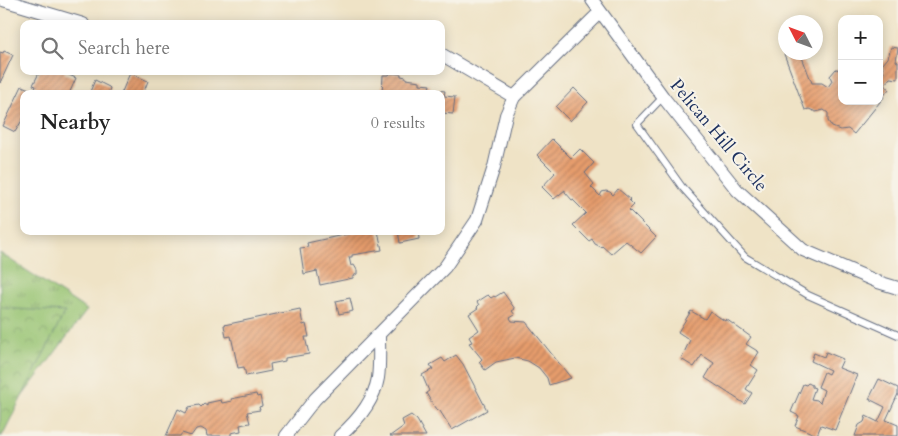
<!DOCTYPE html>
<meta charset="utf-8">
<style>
body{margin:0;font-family:Cardo,serif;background:#f6f6f6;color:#222}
.controls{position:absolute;right:15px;top:15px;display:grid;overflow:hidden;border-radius:10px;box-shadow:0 2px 12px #0003}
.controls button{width:45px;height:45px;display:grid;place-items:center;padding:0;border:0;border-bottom:1px solid #e0e0e0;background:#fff;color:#222;font:25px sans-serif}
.compass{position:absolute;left:778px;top:15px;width:45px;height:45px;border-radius:50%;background:#fff;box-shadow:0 2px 12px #0003;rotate:312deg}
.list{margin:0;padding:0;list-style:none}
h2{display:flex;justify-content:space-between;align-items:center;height:65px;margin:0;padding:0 20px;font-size:21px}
h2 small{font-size:16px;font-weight:400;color:#767676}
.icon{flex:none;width:28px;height:28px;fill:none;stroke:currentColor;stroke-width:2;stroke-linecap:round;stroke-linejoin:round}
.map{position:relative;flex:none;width:898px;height:436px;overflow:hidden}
.search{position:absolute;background:#fff;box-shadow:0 2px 12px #0003;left:20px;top:20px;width:425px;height:55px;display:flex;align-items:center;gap:12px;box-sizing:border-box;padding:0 18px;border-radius:10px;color:#767676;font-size:19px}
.panel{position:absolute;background:#fff;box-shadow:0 2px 12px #0003;left:20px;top:90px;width:425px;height:145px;border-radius:10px}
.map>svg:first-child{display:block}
.grass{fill:url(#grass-tufts);stroke:#587867}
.park{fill:url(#park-crowns);stroke:#587867}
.building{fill:url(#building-hatch)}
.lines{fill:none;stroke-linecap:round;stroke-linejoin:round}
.service-casing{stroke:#656e82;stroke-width:8}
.minor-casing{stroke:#656e82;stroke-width:14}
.service{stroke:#fff;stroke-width:6}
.minor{stroke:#fff;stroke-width:12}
.labels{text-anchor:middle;stroke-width:4;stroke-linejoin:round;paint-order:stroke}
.street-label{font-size:18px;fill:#1b2f5e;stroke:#f7f3e8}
</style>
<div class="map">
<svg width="898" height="436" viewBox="0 0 898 436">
<defs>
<pattern id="grass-tufts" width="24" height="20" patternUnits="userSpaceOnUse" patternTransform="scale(1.25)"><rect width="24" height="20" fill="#95c270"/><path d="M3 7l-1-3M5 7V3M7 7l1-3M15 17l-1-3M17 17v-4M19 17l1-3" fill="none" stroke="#799e5f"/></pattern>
<pattern id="park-crowns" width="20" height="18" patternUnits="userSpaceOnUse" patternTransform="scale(1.25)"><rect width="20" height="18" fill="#95c270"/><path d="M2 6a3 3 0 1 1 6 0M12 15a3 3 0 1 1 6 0" fill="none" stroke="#799e5f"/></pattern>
<pattern id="building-hatch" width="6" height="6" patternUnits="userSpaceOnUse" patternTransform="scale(1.25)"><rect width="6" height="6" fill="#e69c6c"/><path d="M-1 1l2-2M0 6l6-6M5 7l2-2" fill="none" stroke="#ba805c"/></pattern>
</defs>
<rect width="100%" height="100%" fill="#f7f3e8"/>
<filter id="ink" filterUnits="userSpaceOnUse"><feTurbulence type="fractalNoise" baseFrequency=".02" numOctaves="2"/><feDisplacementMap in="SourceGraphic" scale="10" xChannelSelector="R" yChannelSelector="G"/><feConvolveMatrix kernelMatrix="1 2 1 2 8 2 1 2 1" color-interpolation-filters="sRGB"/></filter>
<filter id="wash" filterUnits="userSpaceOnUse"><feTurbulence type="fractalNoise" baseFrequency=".0096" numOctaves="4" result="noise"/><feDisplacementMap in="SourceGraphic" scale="20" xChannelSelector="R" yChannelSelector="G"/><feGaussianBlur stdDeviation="1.12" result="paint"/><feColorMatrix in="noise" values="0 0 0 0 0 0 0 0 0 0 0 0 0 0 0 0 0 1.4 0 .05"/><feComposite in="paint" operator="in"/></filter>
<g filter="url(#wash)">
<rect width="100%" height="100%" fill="#efe3c6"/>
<path class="grass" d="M0,253L87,310L0,426Z"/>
<path class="park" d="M0,308L65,312L2,436H0Z"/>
<g id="blocks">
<g class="building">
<path d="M891,47L898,48L896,61L898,62V79L890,78L884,85L889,89L883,97H884L854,134L848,129L840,130L832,127L828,121V113L824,110L816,112L809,109L805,110L784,54L789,52H800L812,83H822L828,87L832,81L830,76L836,69L842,70V101H879V75L881,76L884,72L882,65L888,58Z"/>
<path d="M4,51L13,55L0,83V52L3,53Z"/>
<path d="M40,71H65L64,73L76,78L69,94H24V117L15,132L3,126L22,86L34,91L36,86L33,85Z"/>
<path d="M130,73L148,81L143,94H121Z"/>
<path d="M390,73L401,74V76L406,77V79L420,81V84L430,85L429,89L445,91L444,96L455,97L453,114L442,113L441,94H382L383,75H389Z"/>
<path d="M95,80L109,87L110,88L108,94H89Z"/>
<path d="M574,88L588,102L570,121L556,107Z"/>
<path d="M552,139L571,158L580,149L594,163L585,173L594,184L591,187L600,196L602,192L606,191L610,192L613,195L618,189L630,199L629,200L634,205L629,210L656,237L641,253L626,241L611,254L602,246L601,247L595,244L592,239L589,241L573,225L586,213L573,200L574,199L572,200L565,192V190L554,199L542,187L555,173L537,155Z"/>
<path d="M361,231H378L382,250L352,255V257H349L351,266L354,265L357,270V274L353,276V278L320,285L317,271L304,274L300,248L308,247L307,243Z"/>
<path d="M398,231H418L419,239L400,243Z"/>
<path d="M503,292L515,309L512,311L515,315L510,318L512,321L526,322L571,378L549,385L547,378L539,368L528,361L515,358L496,362L485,370L479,362L482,359L469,343L472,342L469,337L479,330L469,314L478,308L477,307L479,305L477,302L488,295L491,298L494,296L495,297Z"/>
<path d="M350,298L353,311L339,314L336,301Z"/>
<path d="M300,309L303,325L306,324L309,337H305L309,354L285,358V361L270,364L271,371L246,376L244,367L238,368L231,336L226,337L224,325Z"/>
<path d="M691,311L705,319L710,311L725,321L726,319L751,337L746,344L759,352L751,365L758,370L746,389L752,393L745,404L705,378L714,363L702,355L694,367L681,359L690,340L678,332Z"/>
<path d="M826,352L843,359L839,368L857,375L835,430L821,425L817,435L795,426L799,416L791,412L803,384L806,385L808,383L812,385V387L815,388L811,399L817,400L820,403L824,390L818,387L824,372L828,374L830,370L811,361L814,353L824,357Z"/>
<path d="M456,355L463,364L487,410L452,430L440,411L435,408L426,393L429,391L422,375L433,369L430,365L442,358L445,362Z"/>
<path d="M879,379L898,388V394L886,420L898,425V436H855L859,425L864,422L866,416L878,422L885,407L869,399Z"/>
<path d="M256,394L257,397L260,396L262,406L259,407L260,410L247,412L250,423L240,425L241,431L231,433V436H207L206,431L201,428L196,429L191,436L182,433L180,436H166L178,409L186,413L189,407L199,405L201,407L204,404L207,406V403L221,400L222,403L232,401L231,399Z"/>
<path d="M411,415L417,420L426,436H390L404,426L402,420Z"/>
</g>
</g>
</g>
<g filter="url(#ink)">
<use href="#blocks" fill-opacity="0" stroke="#656e82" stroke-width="1"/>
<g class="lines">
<defs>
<path id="service" d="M663,97L637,124L682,187L745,257L808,295L898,335"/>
<g id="minor">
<path d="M3,0L83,24"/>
<path d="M592,0L663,97L737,190L803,250L878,282L898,288"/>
<path d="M441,54L514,97"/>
<path d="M286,436L315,399L445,267L477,220L494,167L506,115L514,97L600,12"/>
<path d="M340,436C357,421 374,401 378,378C380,364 379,349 379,335"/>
</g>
</defs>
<use href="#service" class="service-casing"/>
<use href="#minor" class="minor-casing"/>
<use href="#service" class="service"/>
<use href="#minor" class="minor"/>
</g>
</g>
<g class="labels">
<g class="street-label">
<text transform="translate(719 135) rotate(50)" y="6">Pelican Hill Circle</text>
</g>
</g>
</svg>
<div class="controls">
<button>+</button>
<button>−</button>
</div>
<svg class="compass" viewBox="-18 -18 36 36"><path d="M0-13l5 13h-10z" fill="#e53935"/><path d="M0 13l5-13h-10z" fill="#767676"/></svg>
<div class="search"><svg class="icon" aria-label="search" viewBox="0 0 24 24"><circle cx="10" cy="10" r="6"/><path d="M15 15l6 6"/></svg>Search here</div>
<section class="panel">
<h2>Nearby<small>0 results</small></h2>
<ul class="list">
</ul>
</section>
</div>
